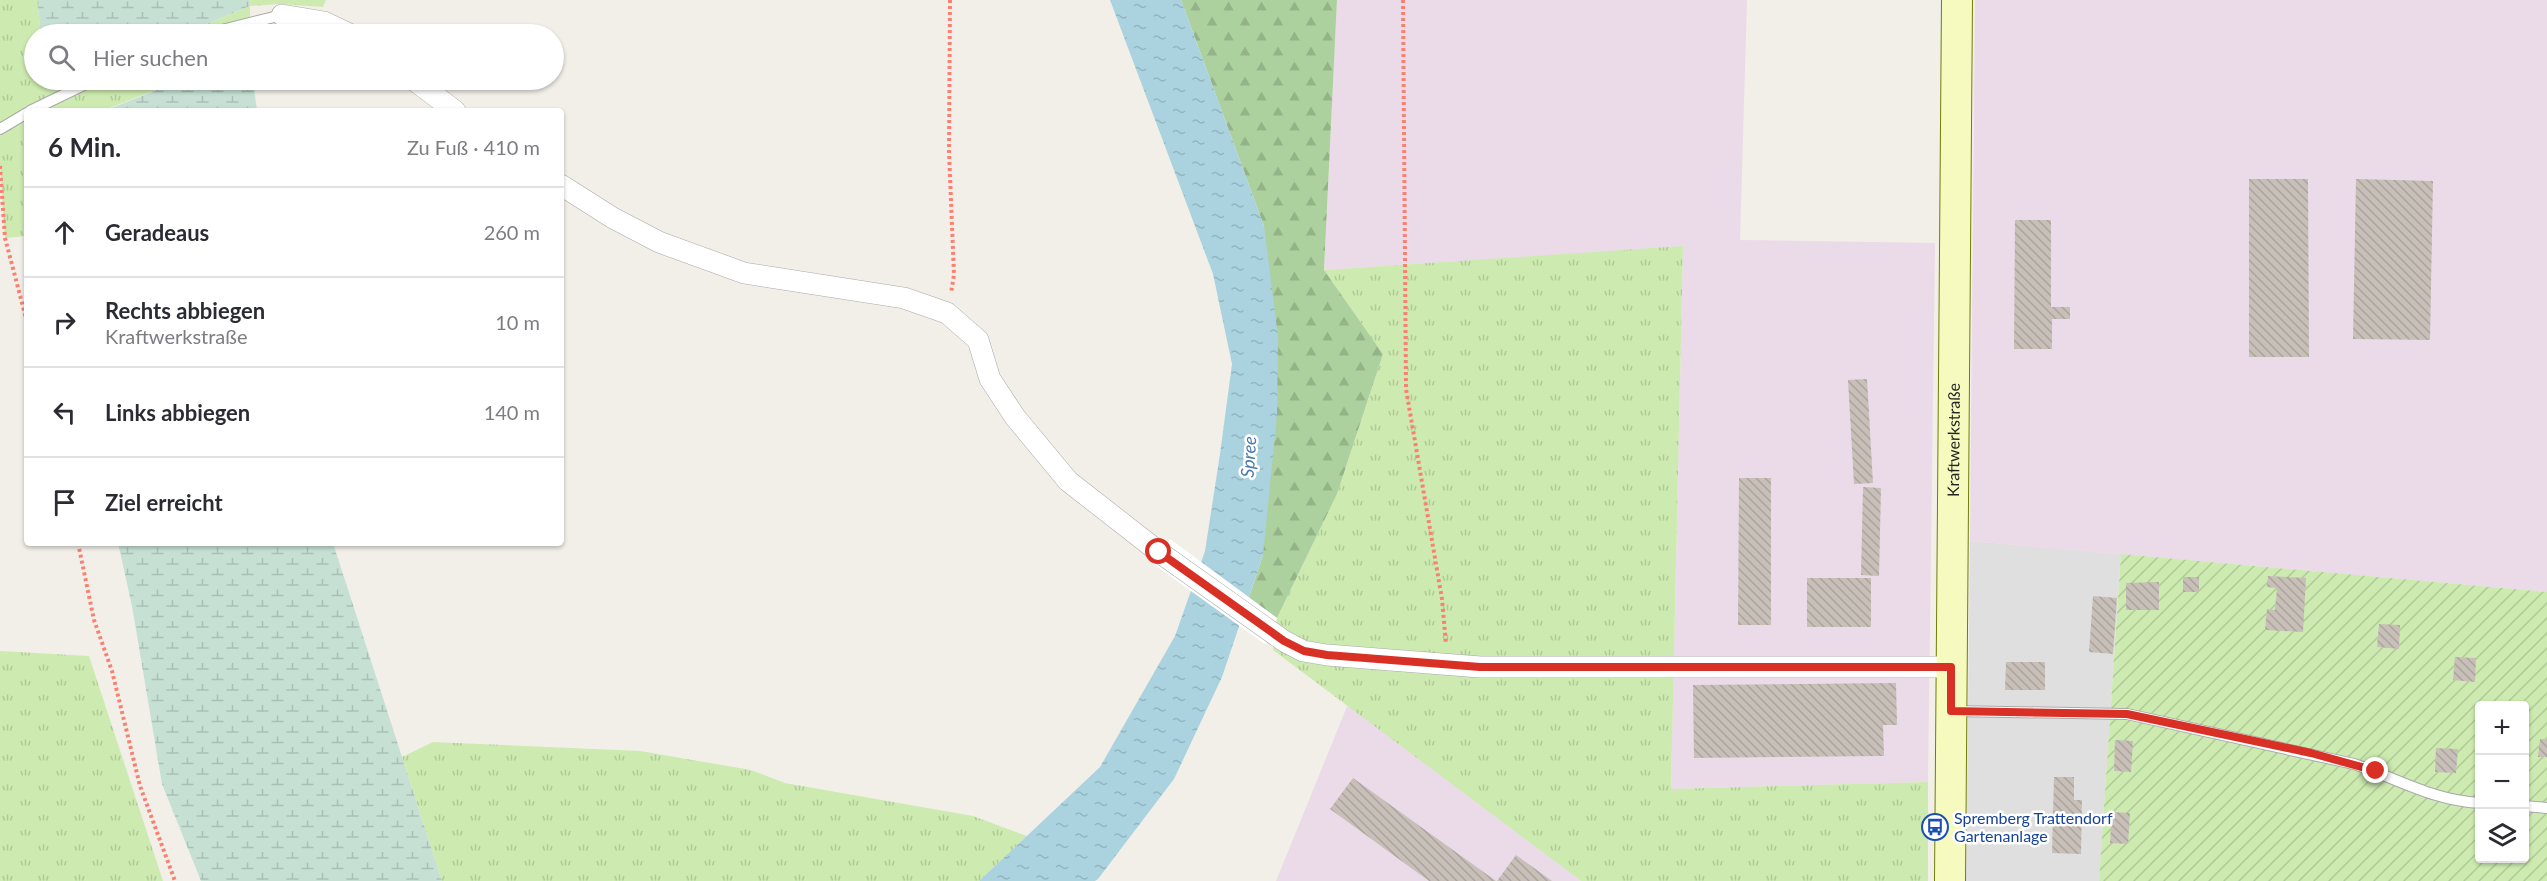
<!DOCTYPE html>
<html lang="de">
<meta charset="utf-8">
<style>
body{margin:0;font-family:Lato,sans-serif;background:#f2f2f3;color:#2b2b33}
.controls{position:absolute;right:18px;bottom:18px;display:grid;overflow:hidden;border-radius:6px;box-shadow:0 2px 4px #0004}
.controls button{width:54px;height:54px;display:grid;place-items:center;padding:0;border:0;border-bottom:2px solid #e1e1e2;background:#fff;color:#2b2b33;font:30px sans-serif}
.stop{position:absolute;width:18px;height:18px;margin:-14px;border:4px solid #d93025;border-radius:50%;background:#fff}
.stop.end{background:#d93025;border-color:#fff;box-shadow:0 2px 6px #0008}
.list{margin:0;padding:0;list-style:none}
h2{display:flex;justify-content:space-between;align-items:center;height:78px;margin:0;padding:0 24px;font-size:26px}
h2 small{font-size:20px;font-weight:400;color:#7c7c81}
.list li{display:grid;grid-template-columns:39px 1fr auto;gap:18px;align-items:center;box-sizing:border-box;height:90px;padding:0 24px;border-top:2px solid #e1e1e2}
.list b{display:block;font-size:22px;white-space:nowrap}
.list p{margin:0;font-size:20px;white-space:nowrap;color:#7c7c81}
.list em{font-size:20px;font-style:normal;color:#7c7c81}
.icon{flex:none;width:33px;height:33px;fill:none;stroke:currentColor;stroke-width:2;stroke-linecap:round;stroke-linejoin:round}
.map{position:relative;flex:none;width:2547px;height:881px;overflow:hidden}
.search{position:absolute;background:#fff;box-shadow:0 2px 4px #0004;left:24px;top:24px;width:540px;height:66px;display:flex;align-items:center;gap:15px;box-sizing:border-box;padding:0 21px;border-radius:33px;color:#7c7c81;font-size:22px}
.panel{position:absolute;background:#fff;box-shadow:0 2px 4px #0004;left:24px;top:108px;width:540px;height:438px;border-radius:6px}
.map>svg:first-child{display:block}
.residential{fill:#e0dfdf}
.industrial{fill:#ebdbe8}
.grass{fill:url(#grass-tufts)}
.forest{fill:url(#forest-firs)}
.wetland{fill:url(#wetland-marsh)}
.garden{fill:url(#garden-furrows);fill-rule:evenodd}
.water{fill:url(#water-ripples)}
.pier{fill:#fff}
.building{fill:url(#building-back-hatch)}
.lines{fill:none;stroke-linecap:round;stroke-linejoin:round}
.lane-casing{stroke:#a9a9a9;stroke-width:12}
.street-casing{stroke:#a9a9a9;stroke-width:22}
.secondary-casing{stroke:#707d05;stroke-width:32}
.path{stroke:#fa8072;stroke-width:4;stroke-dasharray:3 3;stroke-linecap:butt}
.lane{stroke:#fff;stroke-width:10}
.street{stroke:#fff;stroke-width:21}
.secondary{stroke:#f7fabf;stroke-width:30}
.route{stroke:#d93025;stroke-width:8}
.labels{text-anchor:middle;stroke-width:5;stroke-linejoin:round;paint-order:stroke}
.street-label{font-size:16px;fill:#222;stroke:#fff}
.transit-label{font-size:16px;fill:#164399;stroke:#fff;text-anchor:start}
.water-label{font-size:18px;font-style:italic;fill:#4a7aab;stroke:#fff}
</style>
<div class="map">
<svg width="2547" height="881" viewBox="0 0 2547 881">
<defs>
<pattern id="grass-tufts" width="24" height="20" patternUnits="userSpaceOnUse" patternTransform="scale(1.5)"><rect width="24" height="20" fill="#cdebb0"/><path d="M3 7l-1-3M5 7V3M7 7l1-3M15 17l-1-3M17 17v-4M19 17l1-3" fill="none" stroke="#b0c997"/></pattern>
<pattern id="forest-firs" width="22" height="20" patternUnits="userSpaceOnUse" patternTransform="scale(1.5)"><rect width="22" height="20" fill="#add19e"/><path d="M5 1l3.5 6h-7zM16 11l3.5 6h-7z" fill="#95b388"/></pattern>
<pattern id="wetland-marsh" width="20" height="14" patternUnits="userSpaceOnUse" patternTransform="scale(1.5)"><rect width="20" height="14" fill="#c6e0d4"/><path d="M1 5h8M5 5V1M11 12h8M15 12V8" fill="none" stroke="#aac0b6"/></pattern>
<pattern id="garden-furrows" width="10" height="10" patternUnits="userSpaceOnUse" patternTransform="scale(1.5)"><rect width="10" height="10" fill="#cdebb0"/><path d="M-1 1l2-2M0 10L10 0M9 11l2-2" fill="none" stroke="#b0c997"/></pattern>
<pattern id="water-ripples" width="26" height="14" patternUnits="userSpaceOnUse" patternTransform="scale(1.5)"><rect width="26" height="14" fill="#aad3df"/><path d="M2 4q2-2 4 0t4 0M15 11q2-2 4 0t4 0" fill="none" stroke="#92b5bf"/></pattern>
<pattern id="building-back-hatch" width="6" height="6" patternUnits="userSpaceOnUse" patternTransform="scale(1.5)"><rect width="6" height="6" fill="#c7bfb8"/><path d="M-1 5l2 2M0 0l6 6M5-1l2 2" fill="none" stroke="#aba49e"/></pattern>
</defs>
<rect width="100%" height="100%" fill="#f2efe9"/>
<path class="residential" d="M1970,541L2121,554L2099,881H1966Z"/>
<g class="industrial">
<path d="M1337,0H1747L1740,240L1935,243L1928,782L1671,789L1683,247L1324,270Z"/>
<path d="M1975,0H2547V592L1970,541Z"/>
<path d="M1348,704L1581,881H1276Z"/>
</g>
<g class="grass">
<path d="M0,0H37L41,34H34V80H45L47,90L72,80H181L102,111H27V236L5,238L0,165Z"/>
<path d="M249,0H326L323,7L280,4L250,6V34H182L250,6Z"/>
<path d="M1683,246L1671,789L1928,782V881H1581L1273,650L1277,618L1337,494L1383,354L1324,270Z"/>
<path d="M0,651L89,656L163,881H0Z"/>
<path d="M433,742L640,751L751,770L785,783L973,816L1027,836L979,881H442L402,757Z"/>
</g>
<path class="forest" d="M1181,0H1337L1324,270L1383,354L1337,494L1277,618L1248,600L1263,555L1264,226Z"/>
<g class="wetland">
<path d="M37,0H249L250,6L182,34H41Z"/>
<path d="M182,80H253L257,111H104Z"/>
<path d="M118,543H333L442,881H201L162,784L132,606Z"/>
</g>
<path class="garden" d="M2121,554L2547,592V881H2099ZM2480,706H2524V858H2480Z"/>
<path class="water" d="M1110,0H1181L1264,226L1278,337L1277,414L1263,555L1222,677L1174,779L1098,879L1095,881H979L1100,767L1175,636L1205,551L1220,454L1232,364L1213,274Z"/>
<path class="pier" d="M1170,539L1277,618L1266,645L1152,563Z"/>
<g class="building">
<path d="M2249,179H2308L2309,357H2249Z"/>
<path d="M2356,179L2433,181L2430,340L2353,339Z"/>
<path d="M2015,220H2051V307H2070V319H2052V349H2014Z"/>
<path d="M1867,379L1873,483L1854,484L1848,380Z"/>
<path d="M1739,478H1771V625H1738Z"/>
<path d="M1863,487L1881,488L1879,576L1861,575Z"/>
<path d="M2268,576L2306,578L2303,632L2265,630L2267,609L2275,610L2277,588L2267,587Z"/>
<rect x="2183" y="577" width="16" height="15"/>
<rect x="1807" y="578" width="64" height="49"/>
<path d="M2159,582V610H2126V583Z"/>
<path d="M2093,596L2117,598L2113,654L2089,652Z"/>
<path d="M2379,624L2400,625L2399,649L2377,647Z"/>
<path d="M2455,657L2476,658L2475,682L2453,680Z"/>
<path d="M2006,662H2045V690H2005Z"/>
<path d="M1896,683L1897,725H1883L1884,756L1694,758L1693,685Z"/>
<path d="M2540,739H2547V757H2538Z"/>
<path d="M2115,740L2133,741L2131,772L2114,771Z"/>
<path d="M2436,748L2458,749L2456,773L2435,772Z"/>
<path d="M2054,777H2074V800H2082L2081,854L2052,853Z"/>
<path d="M1353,778L1496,881H1429L1330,809Z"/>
<path d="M2112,812L2130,813L2128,844L2110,843Z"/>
<path d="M1516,855L1552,881H1497Z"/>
</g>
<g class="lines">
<defs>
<g id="lane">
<path d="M206,34L282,15"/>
<path d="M30,111L94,80"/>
<path d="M0,129L27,113"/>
<path d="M1952,711L2127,714L2354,764C2399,779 2431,800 2480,803"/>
<path d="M2524,806L2547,808"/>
</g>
<g id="street">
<path d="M282,15L324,22L349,34"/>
<path d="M414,80L455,111"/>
<path d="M561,185L613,218L659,242L744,273L904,298L947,313L978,340L990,379L1015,417L1068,481L1159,552L1284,641L1303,651L1327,655L1480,667H1951"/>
</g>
<g id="secondary">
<path id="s1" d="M1950,881L1957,0"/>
</g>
</defs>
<use href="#lane" class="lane-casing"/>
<use href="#street" class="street-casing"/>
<use href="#secondary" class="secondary-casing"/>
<g class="path">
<path d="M950,0L949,151L954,275L951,293"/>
<path d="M1403,0L1406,389L1442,599L1446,644"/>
<path d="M0,166L5,238L27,322"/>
<path d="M78,543L94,620L112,671L140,786L175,881"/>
</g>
<use href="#lane" class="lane"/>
<use href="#street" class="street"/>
<use href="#secondary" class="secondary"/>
</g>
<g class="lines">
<path class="route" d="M1159,552L1284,641L1304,651L1327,655L1480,667H1951V711L2127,714L2311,753L2376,771"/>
</g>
<defs>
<symbol id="bus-ring" viewBox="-11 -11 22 22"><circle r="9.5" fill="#fff" stroke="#1a4fb4" stroke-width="1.5"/><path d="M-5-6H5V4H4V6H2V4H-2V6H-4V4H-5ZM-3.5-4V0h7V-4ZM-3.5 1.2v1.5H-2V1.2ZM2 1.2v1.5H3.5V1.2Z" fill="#1a4fb4"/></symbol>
</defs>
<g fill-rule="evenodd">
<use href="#bus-ring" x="1920" y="812" width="30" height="30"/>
</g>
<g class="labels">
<g class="street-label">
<text dy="6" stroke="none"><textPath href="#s1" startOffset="441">Kraftwerkstraße</textPath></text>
</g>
<g class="transit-label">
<text x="1954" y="824">Spremberg Trattendorf<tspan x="1954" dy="18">Gartenanlage</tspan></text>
</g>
<g class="water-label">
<text transform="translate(1249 457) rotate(-86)" y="6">Spree</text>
</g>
</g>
</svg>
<div class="controls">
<button>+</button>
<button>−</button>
<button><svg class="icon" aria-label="layers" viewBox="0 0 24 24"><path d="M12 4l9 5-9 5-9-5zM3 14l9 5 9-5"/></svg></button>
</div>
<div class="stop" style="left:1159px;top:552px"></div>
<div class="stop end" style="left:2376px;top:771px"></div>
<div class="search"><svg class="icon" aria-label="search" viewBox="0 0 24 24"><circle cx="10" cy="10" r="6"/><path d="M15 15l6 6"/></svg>Hier suchen</div>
<section class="panel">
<h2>6 Min.<small>Zu Fuß · 410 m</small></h2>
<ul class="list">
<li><svg class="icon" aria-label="ahead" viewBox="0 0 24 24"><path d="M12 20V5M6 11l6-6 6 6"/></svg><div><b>Geradeaus</b></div><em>260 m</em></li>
<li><svg class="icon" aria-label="right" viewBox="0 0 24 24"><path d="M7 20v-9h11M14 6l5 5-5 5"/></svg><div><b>Rechts abbiegen</b><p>Kraftwerkstraße</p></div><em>10 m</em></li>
<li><svg class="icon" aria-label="left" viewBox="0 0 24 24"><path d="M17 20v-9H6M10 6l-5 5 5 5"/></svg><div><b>Links abbiegen</b></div><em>140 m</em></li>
<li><svg class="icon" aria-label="arrive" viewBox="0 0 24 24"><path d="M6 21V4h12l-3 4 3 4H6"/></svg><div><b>Ziel erreicht</b></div></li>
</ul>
</section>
</div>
